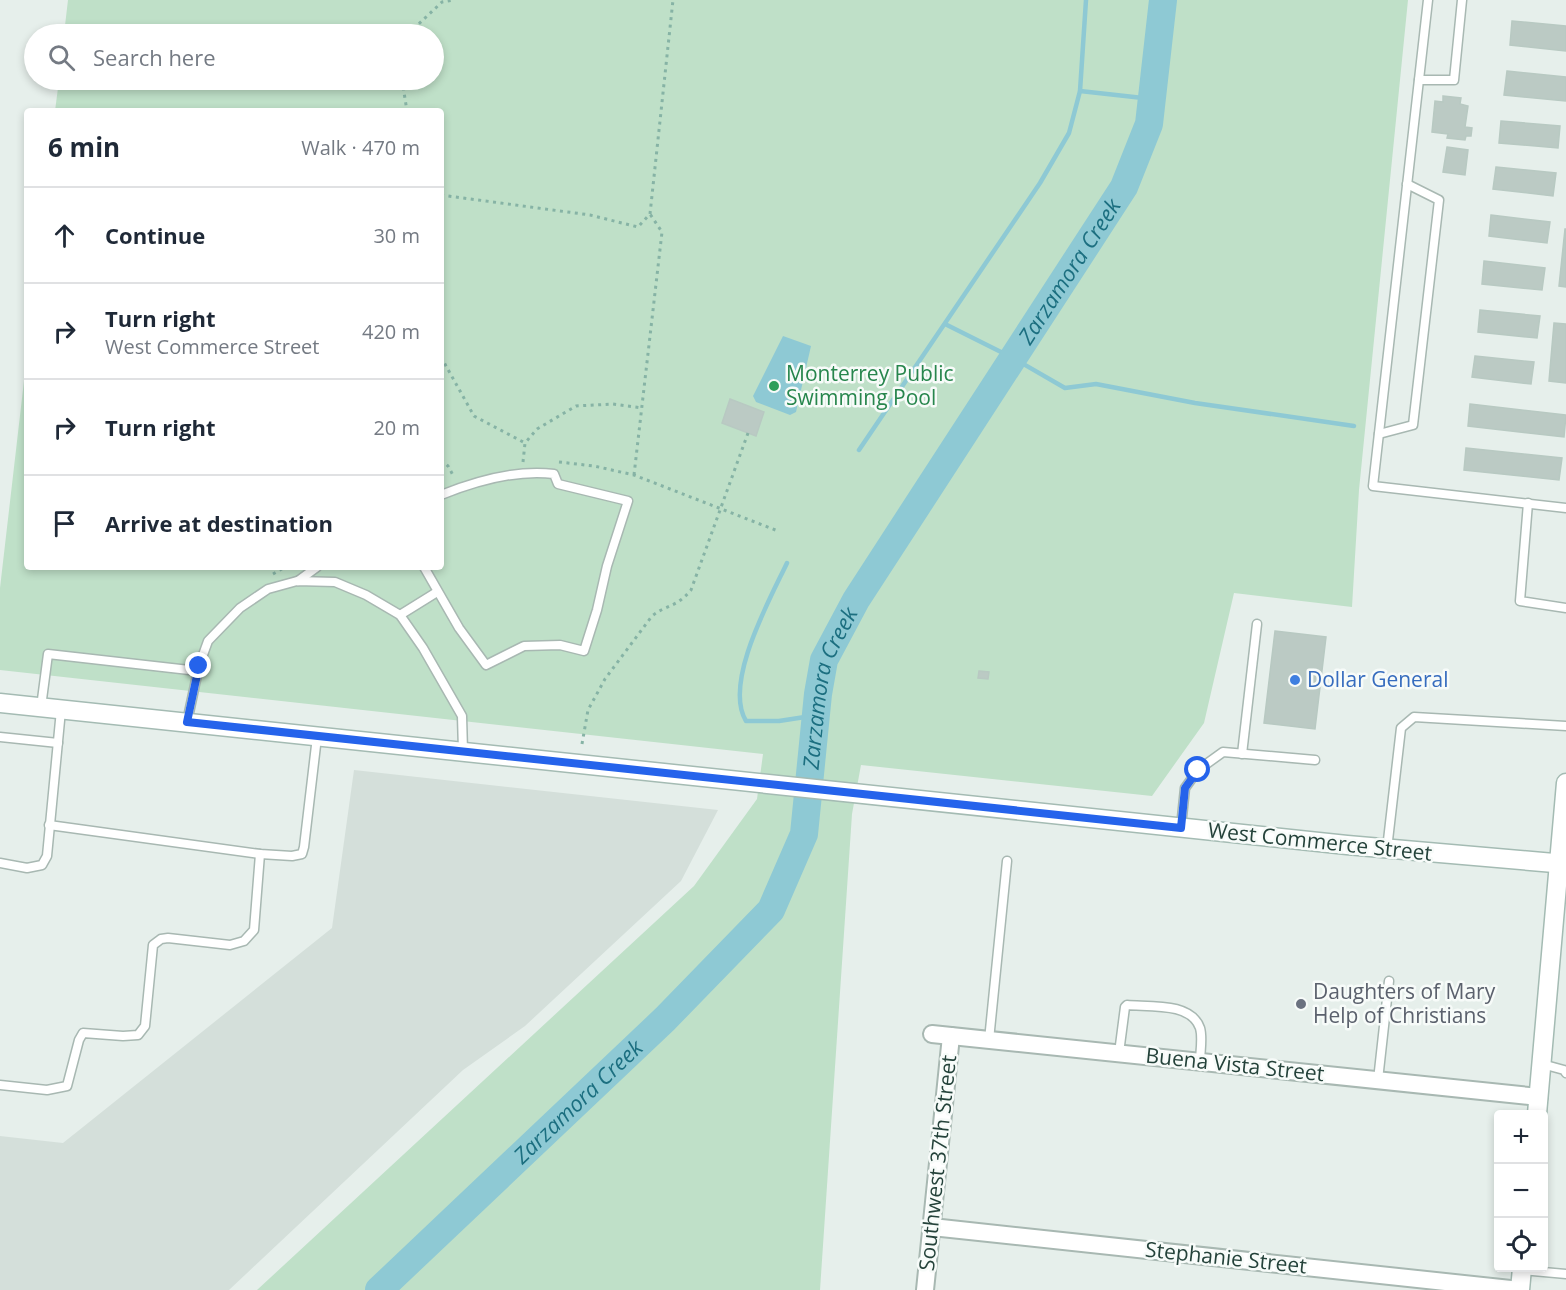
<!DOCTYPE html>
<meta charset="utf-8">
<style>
body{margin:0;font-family:"Open Sans",sans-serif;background:#f2f2f3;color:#1f2937}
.controls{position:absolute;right:18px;bottom:18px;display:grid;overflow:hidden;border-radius:6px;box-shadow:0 3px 9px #0003}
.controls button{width:54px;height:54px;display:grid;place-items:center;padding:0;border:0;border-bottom:2px solid #e0e1e3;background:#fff;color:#1f2937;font:30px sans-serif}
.stop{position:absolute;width:18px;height:18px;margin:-14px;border:4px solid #2563eb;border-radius:50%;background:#fff}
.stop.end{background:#2563eb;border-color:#fff;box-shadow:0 2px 6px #0008}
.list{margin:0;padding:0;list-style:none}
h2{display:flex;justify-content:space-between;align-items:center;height:78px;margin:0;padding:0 24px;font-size:26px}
h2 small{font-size:20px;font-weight:400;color:#747a83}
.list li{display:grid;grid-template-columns:39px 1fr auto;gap:18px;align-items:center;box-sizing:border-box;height:96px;padding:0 24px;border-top:2px solid #e0e1e3}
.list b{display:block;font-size:22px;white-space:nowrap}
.list p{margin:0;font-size:20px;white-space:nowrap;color:#747a83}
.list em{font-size:20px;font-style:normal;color:#747a83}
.icon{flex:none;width:33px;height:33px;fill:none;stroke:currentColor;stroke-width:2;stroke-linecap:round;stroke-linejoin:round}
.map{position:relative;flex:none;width:1566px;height:1290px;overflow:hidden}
.search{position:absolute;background:#fff;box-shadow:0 3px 9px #0003;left:24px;top:24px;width:420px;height:66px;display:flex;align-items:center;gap:15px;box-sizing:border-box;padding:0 21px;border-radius:33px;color:#747a83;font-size:22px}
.panel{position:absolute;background:#fff;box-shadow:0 3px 9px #0003;left:24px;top:108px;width:420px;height:462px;border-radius:6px}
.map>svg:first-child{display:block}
.built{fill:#d4dfda}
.green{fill:#bfe0c8}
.water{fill:#8ec9d4}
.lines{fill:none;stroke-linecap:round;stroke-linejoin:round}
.stream{stroke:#8ec9d4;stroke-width:4.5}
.river{stroke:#8ec9d4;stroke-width:28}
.building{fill:#bbcac4;stroke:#b8c9c2;stroke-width:1.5}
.lane-casing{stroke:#a8b8b2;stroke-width:11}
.street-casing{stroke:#a8b8b2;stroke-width:20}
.secondary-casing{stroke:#a4bbb3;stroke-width:21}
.path{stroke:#86b3a5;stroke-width:3;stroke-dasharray:3 4.5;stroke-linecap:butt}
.lane{stroke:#fff;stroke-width:8}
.street{stroke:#fff;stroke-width:16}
.secondary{stroke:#fff;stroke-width:18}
.route{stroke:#2563eb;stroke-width:8}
.leisure-dot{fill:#2e9e5b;stroke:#f7fbf9;stroke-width:2}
.shop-dot{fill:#3f7fe0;stroke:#f7fbf9;stroke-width:2}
.worship-dot{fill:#6b7280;stroke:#f7fbf9;stroke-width:2}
.labels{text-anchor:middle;stroke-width:5;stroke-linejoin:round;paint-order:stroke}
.leisure-label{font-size:21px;fill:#27864d;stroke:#f7fbf9;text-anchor:start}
.shop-label{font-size:21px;fill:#366cbe;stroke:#f7fbf9;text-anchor:start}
.street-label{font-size:21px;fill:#24423a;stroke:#f7fbf9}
.worship-label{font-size:21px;fill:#5b616d;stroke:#f7fbf9;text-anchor:start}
.water-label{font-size:22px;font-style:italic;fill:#1c6f80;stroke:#f7fbf9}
</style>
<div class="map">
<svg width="1566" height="1290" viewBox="0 0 1566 1290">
<rect width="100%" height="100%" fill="#e6efeb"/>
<path class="built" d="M354,770L718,810L681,881L525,1026L463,1070L229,1290H0V1136L63,1143L332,928Z"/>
<path class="green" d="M68,0H1408L1359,490L1352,607L1234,593L1204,723L1152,796L861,765L852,814L820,1290H257L694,886L757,799L763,754L0,670V588L27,355V567H441V111H55L59,80H434V34H64Z"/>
<path class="water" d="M783,336L811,346L796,412L790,415L756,402L753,396Z"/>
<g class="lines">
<g class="stream">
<path d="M1080,91L1152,99"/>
<path d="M945,324L1013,358L1065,388L1096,384L1195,403L1354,426"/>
<path d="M859,450L1040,183L1069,133L1080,91L1086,0"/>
<path d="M787,563C770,599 723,683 746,721H779L805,717L816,707"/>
</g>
<path class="river" id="s1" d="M379,1290L665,1019L771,910L804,834L818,694L824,660L856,600L1124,187L1149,124L1163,0"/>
</g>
<g class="building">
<path d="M1512,21L1566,26V51L1510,45Z"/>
<path d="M1507,71L1566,77V101L1504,95Z"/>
<path d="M1443,96L1461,98L1460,104L1468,106L1465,127L1472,128L1471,136H1466L1465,140L1447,138L1448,134L1432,132L1435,101L1443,102Z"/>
<path d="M1501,121L1560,126L1558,148L1499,143Z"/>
<path d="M1447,147L1468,150L1465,175L1443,172Z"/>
<path d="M1496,167L1556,173L1553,196L1493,189Z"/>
<path d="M1491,215L1550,222L1547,243L1489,236Z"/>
<path d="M1565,229H1566V287L1559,286Z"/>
<path d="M1484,261L1545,268L1542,290L1482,284Z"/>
<path d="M1480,310L1540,316L1537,338L1478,332Z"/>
<path d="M1554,323L1566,324V383L1549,381Z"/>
<path d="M1475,356L1534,362L1531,384L1472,377Z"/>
<path d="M730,399L764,412L756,436L722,423Z"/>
<path d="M1470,404L1566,415L1564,437L1468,426Z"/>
<path d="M1466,448L1562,458L1559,480L1464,470Z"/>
<path d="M1275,631L1326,637L1315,729L1264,723Z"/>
<path d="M979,671L989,672L988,679L978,678Z"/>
</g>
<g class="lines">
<defs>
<g id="lane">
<path d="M1428,0L1373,486L1566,508"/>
<path d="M1419,80H1454L1462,0"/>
<path d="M1379,434L1413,425L1439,200L1407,184"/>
<path d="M1528,503L1520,601L1566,608"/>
<path d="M424,567L459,628L486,665L524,646L560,645L584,651L597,610L607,566L628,501L558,484L554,474C516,469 476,481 441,495"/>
<path d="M298,581L317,567"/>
<path d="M400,615L437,592"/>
<path d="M41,707L48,654L198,671"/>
<path d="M187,722L199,666L208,641L240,608L268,589L297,581L335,582L366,595L400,615L423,648L462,716L463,751"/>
<path d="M0,737L58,743"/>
<path d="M1242,754L1257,624"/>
<path d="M49,825L260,854L292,856L302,854L304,847L317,737"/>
<path d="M1181,827L1185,788L1198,770L1223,752L1315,760"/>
<path d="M1387,849L1401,728L1414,717L1566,726"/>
<path d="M0,863L27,868L42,865L47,856L61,710"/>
<path d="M989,1040L1007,861"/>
<path d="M1119,1053L1125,1007L1127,1005C1149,1007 1191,1002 1200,1028C1203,1038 1200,1052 1200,1062"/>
<path d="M1542,1064L1564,1070L1566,1073"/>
<path d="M1378,1080L1389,981"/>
<path d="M0,1085L47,1090L67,1086L79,1040L83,1033L123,1036L138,1035L145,1026L153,945L161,939L168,938L230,945L244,941L254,930L260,854"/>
<path d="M1522,1270L1566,1274"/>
</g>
<g id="street">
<path d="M932,1034L1539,1097"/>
<path d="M932,1227L1520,1290"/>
<path d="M925,1290L951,1036"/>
</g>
<g id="secondary">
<path d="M0,703L1347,845L1566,864"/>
<path d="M1537,1114L1566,783"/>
<path d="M1520,1290L1522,1268"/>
</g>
</defs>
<use href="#lane" class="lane-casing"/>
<use href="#street" class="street-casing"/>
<use href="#secondary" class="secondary-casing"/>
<g class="path">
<path d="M408,34L442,2L453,0"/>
<path d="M402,80L407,111"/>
<path d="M441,195L590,215L638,227L650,214L673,0"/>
<path d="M441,357L474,416L525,443"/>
<path d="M441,460L448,466L454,477"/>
<path d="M523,462L525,443L537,429L576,406L613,404L642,408"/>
<path d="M559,462L594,466L634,475L778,531"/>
<path d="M634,475L662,232L650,214"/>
<path d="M273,574L285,567"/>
<path d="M582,744L588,710L605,679L652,616C667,604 676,608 691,590L748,433"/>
</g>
<use href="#lane" class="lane"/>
<use href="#street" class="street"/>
<use href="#secondary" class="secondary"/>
</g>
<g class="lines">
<path class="route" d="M199,666L187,722L1181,828L1185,788L1198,770"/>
</g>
<circle class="leisure-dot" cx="774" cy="386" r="6"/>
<circle class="shop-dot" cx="1295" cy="680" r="6"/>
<circle class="worship-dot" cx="1301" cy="1004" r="6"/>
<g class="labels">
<g class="leisure-label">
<text x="786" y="381">Monterrey Public<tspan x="786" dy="24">Swimming Pool</tspan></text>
</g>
<g class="shop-label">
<text x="1307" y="687">Dollar General</text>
</g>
<g class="street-label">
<text transform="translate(1320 842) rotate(6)" y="7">West Commerce Street</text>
<text transform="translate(1235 1065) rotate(6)" y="7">Buena Vista Street</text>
<text transform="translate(938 1163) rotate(-84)" y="7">Southwest 37th Street</text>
<text transform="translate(1226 1258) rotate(6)" y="7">Stephanie Street</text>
</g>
<g class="worship-label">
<text x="1313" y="999">Daughters of Mary<tspan x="1313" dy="24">Help of Christians</tspan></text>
</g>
<g class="water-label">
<text dy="8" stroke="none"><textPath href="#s1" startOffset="1264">Zarzamora Creek</textPath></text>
<text dy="8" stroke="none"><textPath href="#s1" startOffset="778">Zarzamora Creek</textPath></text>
<text dy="8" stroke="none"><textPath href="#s1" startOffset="274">Zarzamora Creek</textPath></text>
</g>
</g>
</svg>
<div class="controls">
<button>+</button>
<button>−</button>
<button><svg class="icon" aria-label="locate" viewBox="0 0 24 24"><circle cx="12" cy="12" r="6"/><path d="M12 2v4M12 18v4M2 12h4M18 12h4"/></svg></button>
</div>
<div class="stop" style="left:1198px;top:770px"></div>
<div class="stop end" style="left:199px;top:666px"></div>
<div class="search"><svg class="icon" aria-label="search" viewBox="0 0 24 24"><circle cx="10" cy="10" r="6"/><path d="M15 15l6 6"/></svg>Search here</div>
<section class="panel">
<h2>6 min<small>Walk · 470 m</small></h2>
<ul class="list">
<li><svg class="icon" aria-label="ahead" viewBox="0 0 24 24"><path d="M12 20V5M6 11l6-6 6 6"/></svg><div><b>Continue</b></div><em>30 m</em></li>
<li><svg class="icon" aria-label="right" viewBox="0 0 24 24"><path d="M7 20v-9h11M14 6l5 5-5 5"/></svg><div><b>Turn right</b><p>West Commerce Street</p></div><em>420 m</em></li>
<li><svg class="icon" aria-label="right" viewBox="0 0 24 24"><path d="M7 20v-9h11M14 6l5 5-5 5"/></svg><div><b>Turn right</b></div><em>20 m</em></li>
<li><svg class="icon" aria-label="arrive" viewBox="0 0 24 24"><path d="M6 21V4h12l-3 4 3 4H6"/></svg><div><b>Arrive at destination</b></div></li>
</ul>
</section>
</div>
